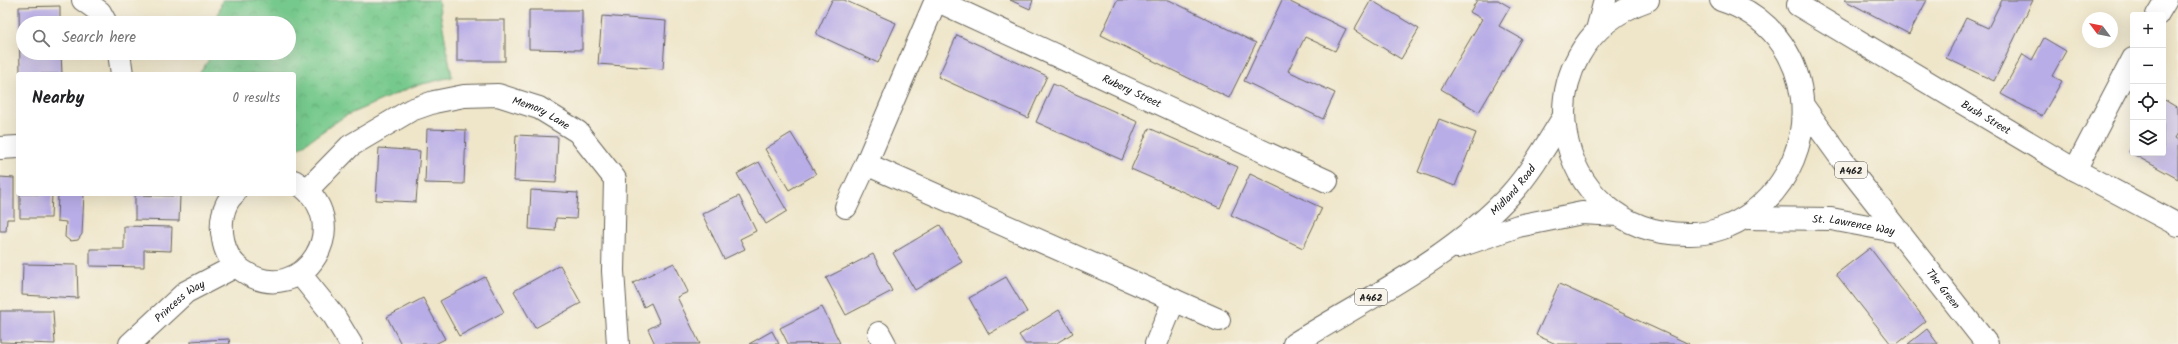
<!DOCTYPE html>
<meta charset="utf-8">
<style>
body{margin:0;font-family:Kalam,sans-serif;background:#f2f2f2;color:#202124}
.controls{position:absolute;right:12px;top:12px;display:grid;overflow:hidden;border-radius:4px;box-shadow:0 4px 16px #0002}
.controls button{width:36px;height:36px;display:grid;place-items:center;padding:0;border:0;border-bottom:1px solid #e0e0e0;background:#fff;color:#202124;font:20px sans-serif}
.compass{position:absolute;left:2082px;top:12px;width:36px;height:36px;border-radius:50%;background:#fff;box-shadow:0 4px 16px #0002;rotate:302deg}
.list{margin:0;padding:0;list-style:none}
h2{display:flex;justify-content:space-between;align-items:center;height:52px;margin:0;padding:0 16px;font-size:17px}
h2 small{font-size:13px;font-weight:400;color:#757577}
.icon{flex:none;width:22px;height:22px;fill:none;stroke:currentColor;stroke-width:2;stroke-linecap:round;stroke-linejoin:round}
.map{position:relative;flex:none;width:2178px;height:344px;overflow:hidden}
.search{position:absolute;background:#fff;box-shadow:0 4px 16px #0002;left:16px;top:16px;width:280px;height:44px;display:flex;align-items:center;gap:10px;box-sizing:border-box;padding:0 14px;border-radius:22px;color:#757577;font-size:15px}
.panel{position:absolute;background:#fff;box-shadow:0 4px 16px #0002;left:16px;top:72px;width:280px;height:124px;border-radius:4px}
.map>svg:first-child{display:block}
.park{fill:url(#park-crowns);stroke:#497254}
.building{fill:#b9ade7}
.lines{fill:none;stroke-linecap:round;stroke-linejoin:round}
.street-casing{stroke:#666359;stroke-width:24}
.secondary-casing{stroke:#666359;stroke-width:24}
.primary-casing{stroke:#666359;stroke-width:24}
.street{stroke:#fff;stroke-width:22}
.secondary{stroke:#fff;stroke-width:22}
.primary{stroke:#fff;stroke-width:22}
.labels{text-anchor:middle;stroke-width:3.5;stroke-linejoin:round;paint-order:stroke}
.shield{fill:#f7f3e8;stroke:#5e5c59;stroke-width:1}
.shield-label{font-size:10px;font-weight:bold;fill:#1c1c1c}
.street-label{font-size:11px;fill:#1c1c1c;stroke:#f7f3e8}
</style>
<div class="map">
<svg width="2178" height="344" viewBox="0 0 2178 344">
<defs>
<pattern id="park-crowns" width="20" height="18" patternUnits="userSpaceOnUse"><rect width="20" height="18" fill="#76c98c"/><path d="M2 6a3 3 0 1 1 6 0M12 15a3 3 0 1 1 6 0" fill="none" stroke="#66ac78"/></pattern>
</defs>
<rect width="100%" height="100%" fill="#f7f3e8"/>
<filter id="ink" filterUnits="userSpaceOnUse"><feTurbulence type="fractalNoise" baseFrequency=".025" numOctaves="2"/><feDisplacementMap in="SourceGraphic" scale="8" xChannelSelector="R" yChannelSelector="G"/><feConvolveMatrix kernelMatrix="1 2 1 2 8 2 1 2 1" color-interpolation-filters="sRGB"/></filter>
<filter id="wash" filterUnits="userSpaceOnUse"><feTurbulence type="fractalNoise" baseFrequency=".012" numOctaves="4" result="noise"/><feDisplacementMap in="SourceGraphic" scale="16" xChannelSelector="R" yChannelSelector="G"/><feGaussianBlur stdDeviation="0.9" result="paint"/><feColorMatrix in="noise" values="0 0 0 0 0 0 0 0 0 0 0 0 0 0 0 0 0 1.4 0 .05"/><feComposite in="paint" operator="in"/></filter>
<g filter="url(#wash)">
<rect width="100%" height="100%" fill="#efe6ca"/>
<path class="park" d="M222,0H438L452,77L414,86L345,116L294,151V74H199L208,61L210,53H289V23H216Z"/>
<g id="blocks">
<g class="building">
<path d="M832,0H844L896,23L878,63L816,34Z"/>
<path d="M1010,0H1033L1030,9Z"/>
<path d="M1117,0H1169L1256,43L1229,98L1101,35Z"/>
<path d="M1282,0H1286L1346,29L1335,51L1305,37L1288,71L1335,93L1323,119L1244,81Z"/>
<path d="M1371,0L1419,29L1401,59L1354,30Z"/>
<path d="M1477,0H1498L1510,7L1499,26L1522,39L1479,112L1441,89L1482,19L1470,12Z"/>
<path d="M1844,0H1927L1909,34Z"/>
<path d="M2002,0H2033L1994,81L1946,58L1966,18L1988,28Z"/>
<path d="M60,6V23H23V53H61L62,74H20L19,7Z"/>
<path d="M529,10H582V50L529,49Z"/>
<path d="M602,16L666,21L663,69L598,64Z"/>
<rect x="457" y="20" width="48" height="41"/>
<path d="M957,35L1047,76L1028,118L938,77Z"/>
<path d="M2044,38L2066,51L2052,76L2062,81L2042,116L2001,94L2023,54L2032,60Z"/>
<path d="M1053,84L1138,122L1122,160L1036,122Z"/>
<path d="M2163,99L2178,108V133L2175,138L2178,140V179L2129,152L2133,145V153H2163Z"/>
<path d="M1439,119L1476,133L1455,186L1418,172Z"/>
<path d="M1149,128L1238,167L1220,208L1131,169Z"/>
<path d="M427,129L466,130L464,184L425,183Z"/>
<path d="M791,133L816,174L789,190L765,149Z"/>
<path d="M516,135L558,137L556,183L514,181Z"/>
<path d="M379,148L420,151L416,202L376,200Z"/>
<path d="M759,162L787,211L766,224L737,174Z"/>
<path d="M1250,174L1322,208L1303,248L1231,215Z"/>
<path d="M0,177L14,178V219H7L6,231H0Z"/>
<path d="M531,190L578,193L576,219L556,218L555,231L529,229Z"/>
<path d="M20,194H52L51,218H20Z"/>
<path d="M58,194H84L82,234L78,240L70,241L65,237L66,222L57,221Z"/>
<path d="M135,195L180,196L179,221L135,220Z"/>
<path d="M739,196L756,231L740,239L745,249L724,259L702,214Z"/>
<path d="M940,225L962,262L915,290L893,253Z"/>
<path d="M124,226L172,227L171,251L144,250V267L90,266V249H124Z"/>
<path d="M1870,248L1926,321L1897,344H1891L1836,274Z"/>
<path d="M873,254L892,291L846,315L826,278Z"/>
<path d="M674,263L688,292L677,297L700,344H655L648,329L660,323L651,303L644,307L633,283Z"/>
<path d="M23,264L77,265L78,298L22,295Z"/>
<path d="M560,265L581,303L535,328L514,291Z"/>
<path d="M485,277L504,312L459,336L440,301Z"/>
<path d="M1006,277L1027,312L989,334L969,298Z"/>
<path d="M1559,284L1689,344H1556L1536,335Z"/>
<path d="M423,298L445,339L435,344H401L387,317Z"/>
<path d="M822,307L840,343L788,344L780,328Z"/>
<path d="M1059,310L1073,333L1055,344H1025L1019,335Z"/>
<path d="M0,311H53L55,344L0,342Z"/>
<path d="M1927,329L1938,344H1908Z"/>
<path d="M772,331L779,344H749Z"/>
<path d="M229,339L230,344H191V341Z"/>
</g>
</g>
</g>
<g filter="url(#ink)">
<use href="#blocks" fill-opacity="0" stroke="#666359" stroke-width="1"/>
<g class="lines">
<defs>
<g id="street">
<path d="M83,0L100,12L106,23"/>
<path d="M936,0L866,164L1219,320"/>
<path id="s1" d="M936,0L1327,181"/>
<path id="s2" d="M1798,5L2075,170L2178,225"/>
<path d="M2157,15L2166,0"/>
<path d="M119,53L122,74"/>
<path d="M0,148L18,147"/>
<path d="M2075,170L2133,59"/>
<path id="s3" d="M307,190L350,146L411,110L434,102L464,96L498,95L539,108L578,132L615,179L613,271L618,344"/>
<path d="M234,194C222,205 220,224 223,239C225,253 231,263 243,271C302,312 361,220 294,181"/>
<path d="M846,207L866,164"/>
<path d="M300,274L334,316L351,344"/>
<path d="M879,333L885,344"/>
<path id="s4" d="M130,344L186,292L236,266"/>
<path d="M1156,344L1174,300"/>
</g>
<path id="secondary" d="M1597,30L1605,0"/>
<g id="primary">
<path d="M1648,0C1516,45 1548,234 1687,234C1709,235 1734,226 1751,213C1830,155 1817,30 1721,0"/>
<path id="s5" d="M1804,107L1843,161L1987,344"/>
<path id="s6" d="M1744,218L1831,219L1900,232"/>
<path d="M1457,247L1518,226L1582,213L1618,215"/>
<path id="s7" d="M1294,344C1368,298 1450,259 1510,195C1531,172 1547,144 1563,118"/>
</g>
</defs>
<use href="#street" class="street-casing"/>
<use href="#secondary" class="secondary-casing"/>
<use href="#primary" class="primary-casing"/>
<use href="#street" class="street"/>
<use href="#secondary" class="secondary"/>
<use href="#primary" class="primary"/>
</g>
</g>
<g class="labels">
<g class="shield">
<rect x="1835" y="162" width="32" height="16" rx="3"/>
<rect x="1355" y="289" width="32" height="16" rx="3"/>
</g>
<g class="shield-label">
<text x="1851" y="174">A462</text>
<text x="1371" y="301">A462</text>
</g>
<g class="street-label">
<text dy="4" stroke="none"><textPath href="#s1" startOffset="216">Rubery Street</textPath></text>
<text dy="4" stroke="none"><textPath href="#s3" startOffset="268">Memory Lane</textPath></text>
<text dy="4" stroke="none"><textPath href="#s2" startOffset="219">Bush Street</textPath></text>
<text dy="4" stroke="none"><textPath href="#s7" startOffset="269">Midland Road</textPath></text>
<text dy="4" stroke="none"><textPath href="#s6" startOffset="110">St. Lawrence Way</textPath></text>
<text dy="4" stroke="none"><textPath href="#s5" startOffset="229">The Green</textPath></text>
<text dy="4" stroke="none"><textPath href="#s4" startOffset="66">Princess Way</textPath></text>
</g>
</g>
</svg>
<div class="controls">
<button>+</button>
<button>−</button>
<button><svg class="icon" aria-label="locate" viewBox="0 0 24 24"><circle cx="12" cy="12" r="6"/><path d="M12 2v4M12 18v4M2 12h4M18 12h4"/></svg></button>
<button><svg class="icon" aria-label="layers" viewBox="0 0 24 24"><path d="M12 4l9 5-9 5-9-5zM3 14l9 5 9-5"/></svg></button>
</div>
<svg class="compass" viewBox="-18 -18 36 36"><path d="M0-13l5 13h-10z" fill="#e53935"/><path d="M0 13l5-13h-10z" fill="#757577"/></svg>
<div class="search"><svg class="icon" aria-label="search" viewBox="0 0 24 24"><circle cx="10" cy="10" r="6"/><path d="M15 15l6 6"/></svg>Search here</div>
<section class="panel">
<h2>Nearby<small>0 results</small></h2>
<ul class="list">
</ul>
</section>
</div>
